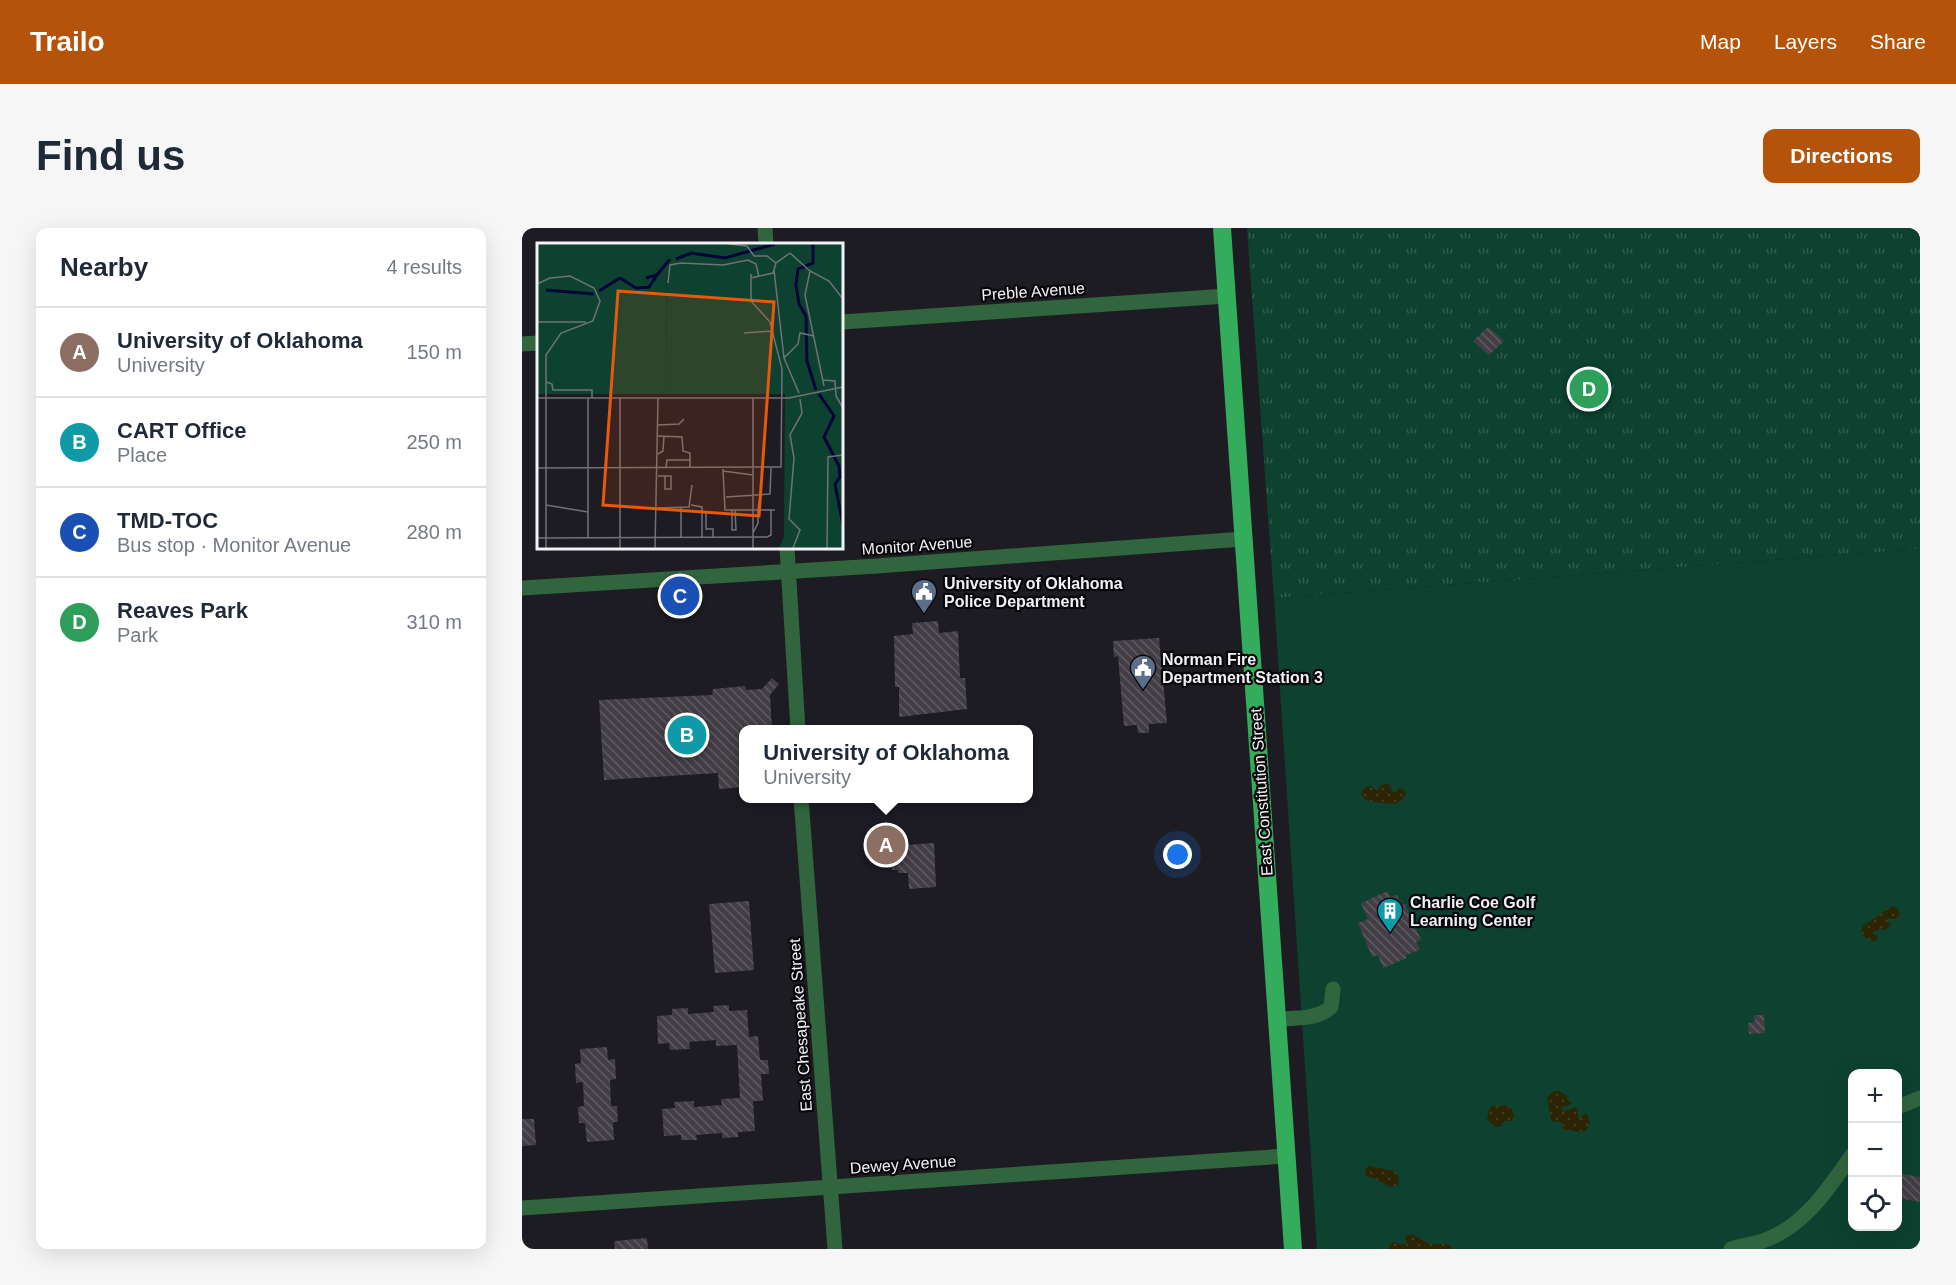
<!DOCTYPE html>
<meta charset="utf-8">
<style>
body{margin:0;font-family:Arial,sans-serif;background:#f6f6f7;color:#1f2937}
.controls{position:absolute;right:18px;bottom:18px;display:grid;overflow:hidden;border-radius:12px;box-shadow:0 6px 24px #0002}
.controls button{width:54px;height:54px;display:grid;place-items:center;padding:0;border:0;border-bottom:2px solid #e0e1e3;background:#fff;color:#1f2937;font:30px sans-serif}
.you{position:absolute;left:656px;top:627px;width:21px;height:21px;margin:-15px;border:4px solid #fff;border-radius:50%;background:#1a73e8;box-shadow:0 0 0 9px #1a73e833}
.badge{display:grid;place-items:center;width:39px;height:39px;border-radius:50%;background:#b45309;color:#fff;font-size:20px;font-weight:700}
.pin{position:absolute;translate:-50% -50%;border:3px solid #fff;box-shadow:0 2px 6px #0006}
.popup{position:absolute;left:217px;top:497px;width:294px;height:78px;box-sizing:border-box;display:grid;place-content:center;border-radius:12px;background:#fff;filter:drop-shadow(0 2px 4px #0005);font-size:20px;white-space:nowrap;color:#747a83}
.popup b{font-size:22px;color:#1f2937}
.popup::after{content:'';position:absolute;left:50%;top:100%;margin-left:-12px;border:12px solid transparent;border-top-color:#fff}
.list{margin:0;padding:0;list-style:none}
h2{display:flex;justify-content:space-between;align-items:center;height:78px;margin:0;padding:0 24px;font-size:26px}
h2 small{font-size:20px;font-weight:400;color:#747a83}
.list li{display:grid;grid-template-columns:39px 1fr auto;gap:18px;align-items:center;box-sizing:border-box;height:90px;padding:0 24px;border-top:2px solid #e0e1e3}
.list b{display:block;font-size:22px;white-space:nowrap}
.list p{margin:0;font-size:20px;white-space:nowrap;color:#747a83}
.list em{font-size:20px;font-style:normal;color:#747a83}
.icon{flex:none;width:33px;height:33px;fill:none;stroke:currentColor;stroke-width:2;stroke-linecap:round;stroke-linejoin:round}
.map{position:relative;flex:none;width:1398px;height:1021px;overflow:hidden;border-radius:12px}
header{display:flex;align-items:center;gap:36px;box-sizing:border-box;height:84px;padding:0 30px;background:#b45309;color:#fff}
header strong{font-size:28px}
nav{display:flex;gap:33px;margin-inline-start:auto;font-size:21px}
.intro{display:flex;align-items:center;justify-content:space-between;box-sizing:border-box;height:144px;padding:0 36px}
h1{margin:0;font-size:42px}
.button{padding:15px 27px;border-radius:12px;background:#b45309;color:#fff;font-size:21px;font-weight:700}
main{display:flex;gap:36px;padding:0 36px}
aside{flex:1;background:#fff;border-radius:12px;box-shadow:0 6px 24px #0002}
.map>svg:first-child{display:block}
.grass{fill:#0c422f;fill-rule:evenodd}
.sand{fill:url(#sand-dots)}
.park{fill:url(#park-tufts)}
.building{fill:url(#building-back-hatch)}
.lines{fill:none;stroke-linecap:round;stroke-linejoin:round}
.minor{stroke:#31653e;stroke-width:15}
.major{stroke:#33ad5c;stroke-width:18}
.labels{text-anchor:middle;stroke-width:4.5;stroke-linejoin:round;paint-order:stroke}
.street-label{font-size:16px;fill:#f2f1f6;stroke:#07070a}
.poi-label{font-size:16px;font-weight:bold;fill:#f2f1f6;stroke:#07070a;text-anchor:start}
.inset-river{fill:none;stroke:#000439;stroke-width:3}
.inset-road{fill:none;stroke:#727177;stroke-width:1.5}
.view{fill:#e8590c;fill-opacity:0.15;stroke:#e8590c;stroke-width:3}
.inset-edge{fill:none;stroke:#f2f1f6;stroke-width:3}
</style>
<header>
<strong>Trailo</strong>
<nav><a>Map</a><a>Layers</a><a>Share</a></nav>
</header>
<div class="intro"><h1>Find us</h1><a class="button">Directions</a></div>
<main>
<aside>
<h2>Nearby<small>4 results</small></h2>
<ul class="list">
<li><span class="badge" style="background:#8d6e63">A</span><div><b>University of Oklahoma</b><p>University</p></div><em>150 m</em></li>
<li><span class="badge" style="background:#0f9aa8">B</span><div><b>CART Office</b><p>Place</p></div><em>250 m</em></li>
<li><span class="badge" style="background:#1a4fb4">C</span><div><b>TMD-TOC</b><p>Bus stop · Monitor Avenue</p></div><em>280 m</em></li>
<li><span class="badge" style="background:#2e9e5b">D</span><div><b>Reaves Park</b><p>Park</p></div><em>310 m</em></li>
</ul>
</aside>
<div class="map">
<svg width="1398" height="1021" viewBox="0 0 1398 1021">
<defs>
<pattern id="sand-dots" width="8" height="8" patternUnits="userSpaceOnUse" patternTransform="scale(1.5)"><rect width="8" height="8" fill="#2c2403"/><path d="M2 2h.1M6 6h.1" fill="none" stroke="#413a1c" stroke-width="1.8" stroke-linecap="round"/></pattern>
<pattern id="park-tufts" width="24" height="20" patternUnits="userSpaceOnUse" patternTransform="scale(1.5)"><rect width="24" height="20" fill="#0c422f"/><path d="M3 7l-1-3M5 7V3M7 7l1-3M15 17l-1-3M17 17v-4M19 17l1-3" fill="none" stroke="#305e4e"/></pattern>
<pattern id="building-back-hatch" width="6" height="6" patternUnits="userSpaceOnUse" patternTransform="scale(1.5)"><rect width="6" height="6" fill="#433e45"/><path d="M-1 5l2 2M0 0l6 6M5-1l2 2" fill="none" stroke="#5f5a60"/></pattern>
</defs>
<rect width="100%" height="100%" fill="#1d1c23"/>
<path class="grass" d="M1398,321V1021H795L752,370ZM1330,846H1376V998H1330Z"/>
<g class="sand">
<path d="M863,556H867L870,564H874L877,560L881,561L884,566L880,572L874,576C869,576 846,574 842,571L839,565L843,560L849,558L855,563L858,558Z"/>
<path d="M1370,678L1375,680L1378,686L1374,691L1365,690L1366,695L1369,696L1363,703L1358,700L1355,703H1351V706L1356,708L1354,713C1347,714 1342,709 1339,704L1341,698Z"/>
<path d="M1033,863H1038L1045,868V872L1050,874L1048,877L1039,879L1042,884L1053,879L1056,882V892L1062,886H1065L1068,894L1064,903C1058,905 1049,902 1042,902L1039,894H1033L1029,892L1025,869Z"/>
<path d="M973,877L975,879L984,877L990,881L992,888L989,893H982L978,899H973L965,891L968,879Z"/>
<path d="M847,938L873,943L877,951L876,957L868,959L854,951L844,948L843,942Z"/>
<path d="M890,1006C896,1009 902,1014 909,1016C917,1017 922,1014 929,1018L930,1021H867L868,1017L871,1014L879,1016L885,1015L883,1008Z"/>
</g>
<path class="park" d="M725,0H1398V321L752,370Z"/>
<g class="building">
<path d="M966,99L982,113L967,127L951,113Z"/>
<path d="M416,393L417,405L436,403L438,450H443L445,481L377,489V459H373L372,408L391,406L390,395Z"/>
<path d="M637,410L645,495L627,496V505H616L615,497L602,498L596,428L592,429L591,413Z"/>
<path d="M250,450L257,456L248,467L250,501H222V559L197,561L196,545L82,552L77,472L190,467L191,461L223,458L224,462L240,461Z"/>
<path d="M412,615L414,659L387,661L386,645H376V642H370L369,629L376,628L374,624L384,623V617Z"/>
<path d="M866,663L868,669L875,667L879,677L883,676L899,712L894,714L898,722L884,727L885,730L861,740L856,727L850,729L836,695L846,691L839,675Z"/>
<path d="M227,673L232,742L193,745L187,676Z"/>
<path d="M207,777V783L225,782L227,809L236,808L238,832H246L247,846H239L241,873H231L233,903L216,904V909L200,910V905L174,907L175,912H159V907L142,908L140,881L153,880L152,874L172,873V879L200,877L199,871L218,870L215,817L194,818V812L167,814L168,821L148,822L147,815L136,816L135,788L150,787V781L166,780V786L192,784L191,778Z"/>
<path d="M1232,787H1242L1243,805L1227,806L1226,795L1233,794Z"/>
<path d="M85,819L86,832L93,831L94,851L88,852L89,878H95L96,894H91L92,912L65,914L63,895H57L56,879L62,878L61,854L54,855L53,836L59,835L58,821Z"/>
<path d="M0,891H12L14,917L0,918Z"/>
<path d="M1376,945L1398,949V974L1376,970Z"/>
<path d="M125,1010L126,1021H93L92,1013Z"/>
</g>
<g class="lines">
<g class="minor">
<path d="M243,0L244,16"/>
<path d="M320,94L705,68"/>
<path d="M0,116L16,115"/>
<path d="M265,320L276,502"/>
<path d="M0,360L355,338L721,311"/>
<path d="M279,570L313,1021"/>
<path d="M755,791C773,790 795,792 809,779L811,761"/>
<path d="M1376,879L1398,870"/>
<path d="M0,980L764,928"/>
<path d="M1209,1021C1219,1018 1230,1016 1241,1013C1282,999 1307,960 1330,927"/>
</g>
<path class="major" d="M700,0L771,1021"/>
</g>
<defs>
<symbol id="civic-pin" viewBox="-11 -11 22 30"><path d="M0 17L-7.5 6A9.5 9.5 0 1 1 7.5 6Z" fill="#5c6f8a" stroke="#07070a"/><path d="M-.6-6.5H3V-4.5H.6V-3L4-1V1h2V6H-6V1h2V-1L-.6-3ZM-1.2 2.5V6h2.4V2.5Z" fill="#fff"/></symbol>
<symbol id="building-pin" viewBox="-11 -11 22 30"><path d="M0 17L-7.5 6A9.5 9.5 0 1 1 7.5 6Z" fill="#0f9aa8" stroke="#07070a"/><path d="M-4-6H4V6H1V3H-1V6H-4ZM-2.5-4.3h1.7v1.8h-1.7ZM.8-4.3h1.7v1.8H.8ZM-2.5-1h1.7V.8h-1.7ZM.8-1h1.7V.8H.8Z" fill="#fff"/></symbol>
</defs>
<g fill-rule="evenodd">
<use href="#civic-pin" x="387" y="349" width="30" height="40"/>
<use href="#civic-pin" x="606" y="425" width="30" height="40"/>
<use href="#building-pin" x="853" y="668" width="30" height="40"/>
</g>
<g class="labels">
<g class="street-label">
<text transform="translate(511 63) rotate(-4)" y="6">Preble Avenue</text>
<text transform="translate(395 317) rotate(-4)" y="6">Monitor Avenue</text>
<text transform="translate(739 564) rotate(-94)" y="6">East Constitution Street</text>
<text transform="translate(278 797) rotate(-94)" y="6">East Chesapeake Street</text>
<text transform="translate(381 936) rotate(-4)" y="6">Dewey Avenue</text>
</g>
<g class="poi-label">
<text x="422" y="361">University of Oklahoma<tspan x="422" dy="18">Police Department</tspan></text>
<text x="640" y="437">Norman Fire<tspan x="640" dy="18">Department Station 3</tspan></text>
<text x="888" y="680">Charlie Coe Golf<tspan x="888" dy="18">Learning Center</tspan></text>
</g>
</g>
<g transform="translate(15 15)">
<rect width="306" height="306" fill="#1d1c23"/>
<path d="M129,1H306V305H242L247,293L248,151H130Z" fill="#0c422f"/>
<path d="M273,1H279L280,16L275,24L262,30L266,46L263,54L270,63L273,78L270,97L286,144L275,147L268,143L263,99L265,70L258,61L255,43L256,24L262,17L274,16ZM287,150L298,164L301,177L290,197L299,203L306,219V305H292L298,264L291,245L294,221L281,201V183L289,168L277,153Z" fill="#0c422f"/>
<path d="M0,1H129L130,151H0Z" fill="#0c422f"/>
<path class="inset-river" d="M276,1V20L261,26L259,42L262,61L269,73L270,118L279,147M139,16L154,10L188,15L238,1M109,35L120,32L133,16M9,47L57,51M62,48L83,35L99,45L112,44L120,32M282,151L297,173L287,194L302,223L303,234L298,241L306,282"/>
<path class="inset-road" d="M192,1L210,3L217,13H230L239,20M253,10L273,28L292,38L306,56M237,27L247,115M273,28L268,52L287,143M214,35L236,30L239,20L253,10M131,40L133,22L144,20L186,22L211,17L219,21L222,34M0,41L13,35L33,33L57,45L63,58L56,78L24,90L9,112V305M0,79H49M207,90L235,88M286,137L298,138L299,153L306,165M9,139L15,141L16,147H55V155M262,150L247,115L261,101L263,90L277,93M0,155H252L306,144M51,155V294M121,182L142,181L147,176M121,193L145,194L146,208L153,210V224M121,211L126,208L127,193M0,225L244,224L245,126L233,79L214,58V31M129,225L130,217H153M186,226L188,267H221V280L216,290M186,228L216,232M121,233H134V246H128V233M189,254L233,251L234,225M222,258L221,267H234M9,262L51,269M154,262L165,264V295M121,265L152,264L155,242M195,267V287H199L198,267M169,268V286H176V295M0,295L230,294L234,292V267H238M144,295V265M83,305V155M118,305L121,155M216,305V155M256,305L263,287L252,276L257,215L253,192L265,170L263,156M290,305L291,214L306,212"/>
<path class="view" d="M81,48L237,59L222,273L66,262Z"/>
<rect width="306" height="306" class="inset-edge"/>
</g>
</svg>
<div class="controls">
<button>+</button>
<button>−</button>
<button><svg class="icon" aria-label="locate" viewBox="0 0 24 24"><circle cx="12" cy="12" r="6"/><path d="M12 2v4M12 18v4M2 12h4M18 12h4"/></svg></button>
</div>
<div class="you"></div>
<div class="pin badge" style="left:364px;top:617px;background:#8d6e63">A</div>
<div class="popup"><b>University of Oklahoma</b>University</div>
<div class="pin badge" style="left:165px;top:507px;background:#0f9aa8">B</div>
<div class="pin badge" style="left:158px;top:368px;background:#1a4fb4">C</div>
<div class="pin badge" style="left:1067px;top:161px;background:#2e9e5b">D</div>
</div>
</main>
